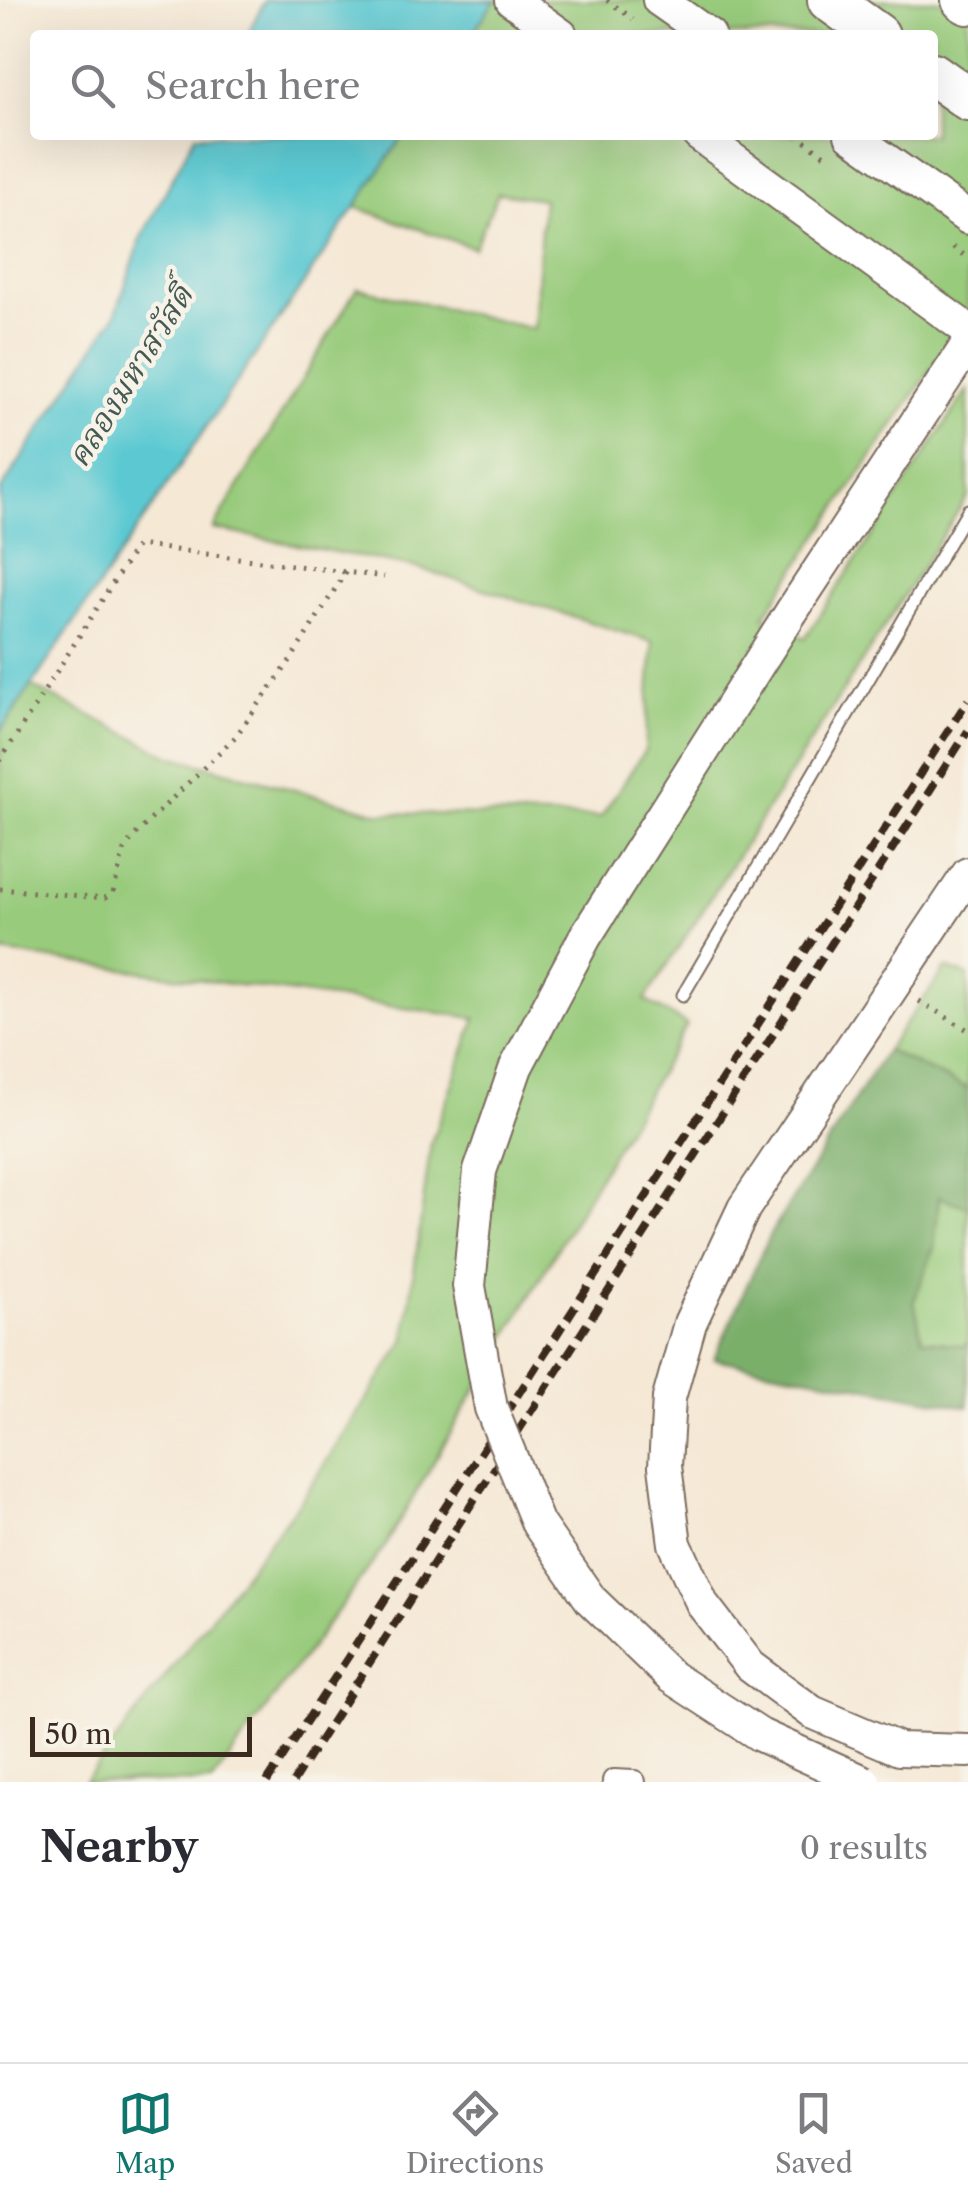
<!DOCTYPE html>
<meta charset="utf-8">
<style>
body{margin:0;font-family:"Libre Caslon Text","Noto Serif Thai",serif;background:#f7f7f7;color:#2b2b33}
.scale{position:absolute;left:30px;bottom:25px;width:222px;box-sizing:border-box;padding-left:10px;border:5px solid #3b2a1e;border-top:0;font-size:28px;line-height:35px;white-space:nowrap;color:#3b2a1e;-webkit-text-stroke:8px #f7f3e8;paint-order:stroke}
.list{margin:0;padding:0;list-style:none}
h2{display:flex;justify-content:space-between;align-items:center;height:130px;margin:0;padding:0 40px;font-size:42px}
h2 small{font-size:32px;font-weight:400;color:#7c7c81}
.icon{flex:none;width:55px;height:55px;fill:none;stroke:currentColor;stroke-width:2;stroke-linecap:round;stroke-linejoin:round}
.map{position:relative;flex:none;width:968px;height:1782px;overflow:hidden}
.search{position:absolute;background:#fff;box-shadow:0 10px 40px #0002;left:30px;right:30px;top:30px;height:110px;display:flex;align-items:center;gap:25px;box-sizing:border-box;padding:0 35px;border-radius:10px;color:#7c7c81;font-size:38px}
.sheet{height:280px;background:#fff}
nav{display:flex;justify-content:space-around;align-items:center;box-sizing:border-box;height:140px;border-top:2px solid #e1e1e2;background:#fff;font-size:28px;color:#7c7c81}
nav a{display:grid;justify-items:center;gap:5px}
nav .on{color:#0f766e}
.map>svg:first-child{display:block}
.green{fill:#98cb7b;stroke:#6a7a4c;stroke-width:2.5}
.forest{fill:#7aaf6b;stroke:#5a6c44;stroke-width:2.5}
.water{fill:#5cc9d2;stroke:#4c7a78;stroke-width:2.5}
.lines{fill:none;stroke-linecap:round;stroke-linejoin:round}
.lane-casing{stroke:#7c6c5e;stroke-width:15}
.street-casing{stroke:#7c6c5e;stroke-width:26}
.secondary-casing{stroke:#7c6c5e;stroke-width:36}
.highway-casing{stroke:#7c6c5e;stroke-width:46}
.path{stroke:#7c6c5e;stroke-width:5;stroke-dasharray:2.5 8;stroke-linecap:butt}
.lane{stroke:#fff;stroke-width:11}
.street{stroke:#fff;stroke-width:22}
.secondary{stroke:#fff;stroke-width:32}
.highway{stroke:#fff;stroke-width:42}
.rail{stroke:#3b2a1e;stroke-width:8;stroke-dasharray:15 8;stroke-linecap:butt}
.secondary-bridge-casing{stroke:#7c6c5e;stroke-width:36;stroke-linecap:butt}
.secondary-bridge{stroke:#fff;stroke-width:32}
.labels{text-anchor:middle;stroke-width:9;stroke-linejoin:round;paint-order:stroke}
.water-label{font-size:32px;font-style:italic;fill:#455a54;stroke:#f7f3e8}
</style>
<div class="map">
<svg width="968" height="1782" viewBox="0 0 968 1782">
<rect width="100%" height="100%" fill="#f7f3e8"/>
<filter id="ink" filterUnits="userSpaceOnUse"><feTurbulence type="fractalNoise" baseFrequency=".01" numOctaves="2"/><feDisplacementMap in="SourceGraphic" scale="20" xChannelSelector="R" yChannelSelector="G"/><feConvolveMatrix kernelMatrix="1 2 1 2 8 2 1 2 1" color-interpolation-filters="sRGB"/></filter>
<filter id="wash" filterUnits="userSpaceOnUse"><feTurbulence type="fractalNoise" baseFrequency=".0048" numOctaves="4" result="noise"/><feDisplacementMap in="SourceGraphic" scale="40" xChannelSelector="R" yChannelSelector="G"/><feGaussianBlur stdDeviation="2.25" result="paint"/><feColorMatrix in="noise" values="0 0 0 0 0 0 0 0 0 0 0 0 0 0 0 0 0 1.4 0 .05"/><feComposite in="paint" operator="in"/></filter>
<g filter="url(#wash)">
<rect width="100%" height="100%" fill="#f5e8d5"/>
<g class="green">
<path d="M495,0H968V315L764,616L805,638L968,389V496L645,1000L687,1025L385,1546L212,1782H84L302,1499L405,1340L431,1143L476,1018L0,952V732L31,686L171,756L379,813L601,817L645,750L653,642L414,567L213,529L357,288L534,329L543,199L498,193L474,248L355,207L404,135H933V35H471Z"/>
<path d="M946,968L968,976V1089L886,1050Z"/>
<path d="M939,1196L968,1207V1342L964,1346L921,1339L913,1301L934,1248Z"/>
</g>
<path class="forest" d="M886,1050L968,1089V1207L939,1197L934,1248L914,1301L922,1339L964,1346L968,1342V1407L714,1359L769,1236Z"/>
<g class="water">
<path d="M265,0H495L471,35H247Z"/>
<path d="M195,135H404L0,732V491L115,316L141,239Z"/>
</g>
</g>
<g filter="url(#ink)">
<g class="lines">
<defs>
<path id="lane" d="M683,995L968,510"/>
<path id="street" d="M614,1781L634,1782"/>
<g id="secondary">
<path d="M512,0L561,35"/>
<path d="M659,0L709,35"/>
<path d="M699,135L968,330"/>
<path d="M851,135L968,218"/>
<path d="M792,611L968,344"/>
<path d="M968,874L744,1208L690,1323L669,1398L665,1466L675,1544L703,1605L750,1666L812,1712L899,1749L968,1751"/>
</g>
<g id="highway">
<path d="M829,0L878,35"/>
<path d="M963,0L968,3"/>
<path d="M933,74L968,99"/>
</g>
</defs>
<use href="#lane" class="lane-casing"/>
<use href="#street" class="street-casing"/>
<use href="#secondary" class="secondary-casing"/>
<use href="#highway" class="highway-casing"/>
<g class="path">
<path d="M607,0L633,19"/>
<path d="M796,135L830,159"/>
<path d="M953,247L968,258"/>
<path d="M0,761L137,545L384,577"/>
<path d="M0,889L105,898L113,893L124,851L132,838L235,737L288,664L347,570"/>
<path d="M919,1001L968,1030"/>
</g>
<use href="#lane" class="lane"/>
<use href="#street" class="street"/>
<use href="#secondary" class="secondary"/>
<use href="#highway" class="highway"/>
<g class="rail">
<path d="M267,1782L968,700"/>
<path d="M293,1782L968,731"/>
</g>
<defs>
<path id="secondary-bridge" d="M792,611L585,937L516,1067L480,1171L469,1286L491,1408L538,1524L591,1600L671,1677L760,1735L864,1782"/>
</defs>
<use href="#secondary-bridge" class="secondary-bridge-casing"/>
<use href="#secondary-bridge" class="secondary-bridge"/>
</g>
</g>
<g class="labels">
<g class="water-label">
<text transform="translate(130 376) rotate(-58)" y="11">คลองมหาสวัสดิ์</text>
</g>
</g>
</svg>
<div class="scale">50 m</div>
<div class="search"><svg class="icon" aria-label="search" viewBox="0 0 24 24"><circle cx="10" cy="10" r="6"/><path d="M15 15l6 6"/></svg>Search here</div>
</div>
<section class="sheet">
<h2>Nearby<small>0 results</small></h2>
<ul class="list">
</ul>
</section>
<nav>
<a class="on"><svg class="icon" aria-label="map" viewBox="0 0 24 24"><path d="M3 6l6-2 6 2 6-2v14l-6 2-6-2-6 2zM9 4v14M15 6v14"/></svg>Map</a>
<a><svg class="icon" aria-label="directions" viewBox="0 0 24 24"><path d="M12 3l9 9-9 9-9-9zM9 14v-3h6M13 9l2 2-2 2"/></svg>Directions</a>
<a><svg class="icon" aria-label="saved" viewBox="0 0 24 24"><path d="M7 4h10v16l-5-4-5 4z"/></svg>Saved</a>
</nav>
